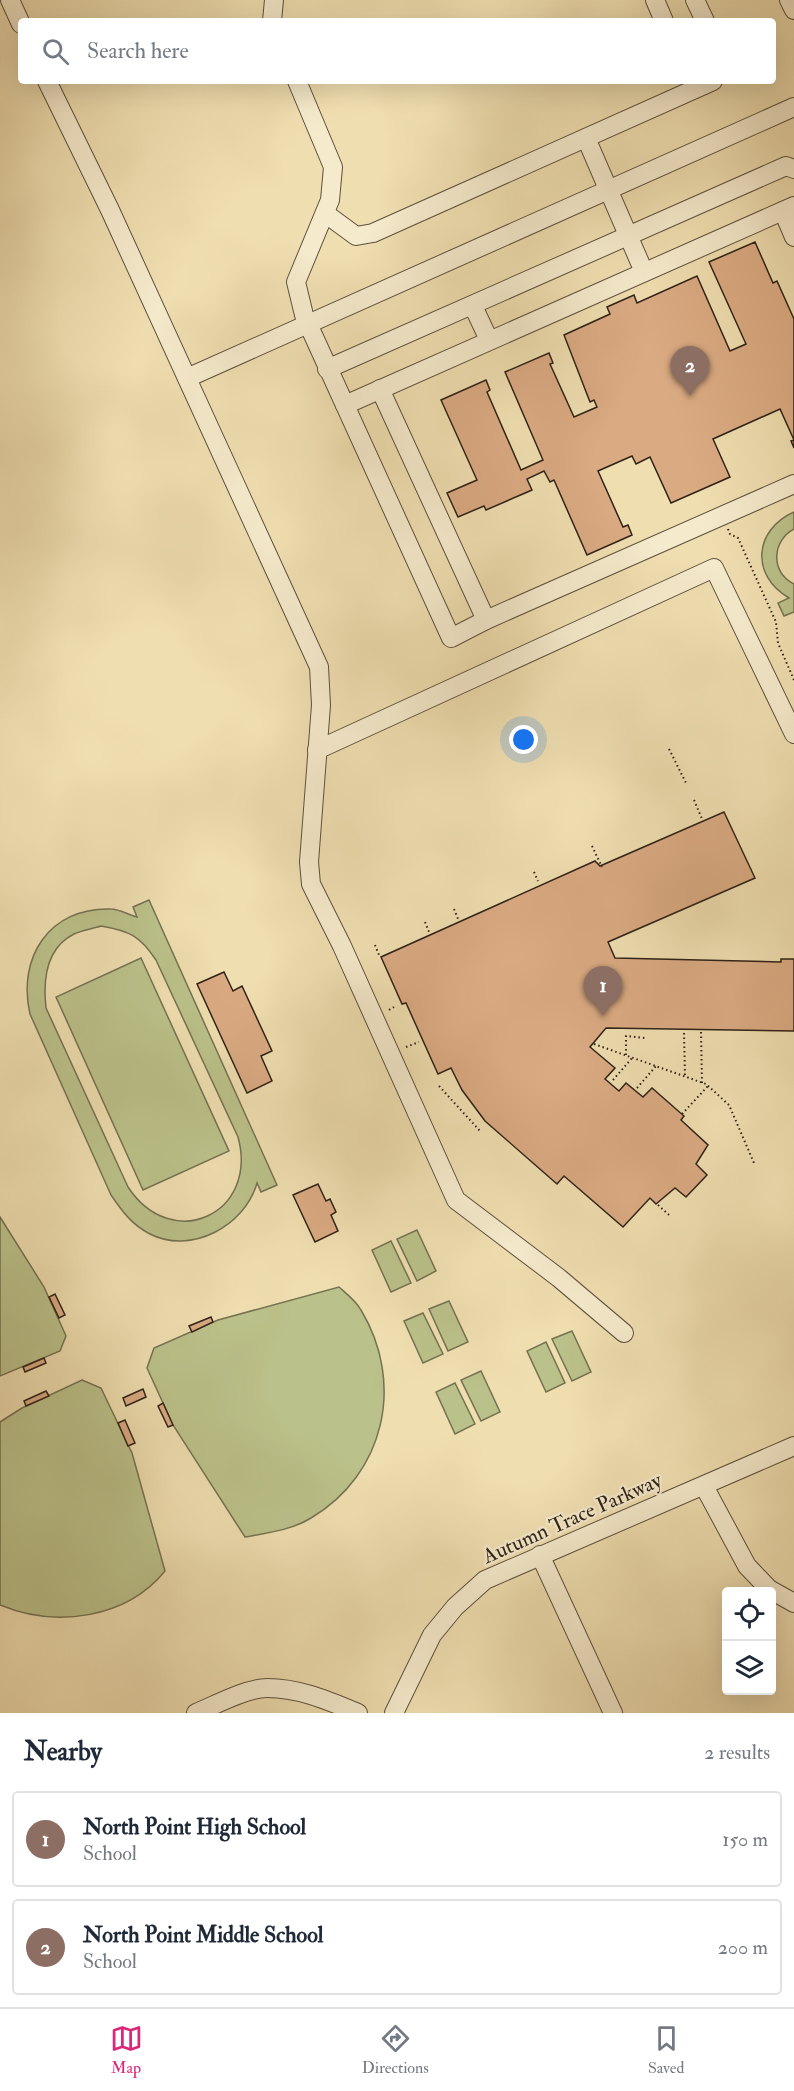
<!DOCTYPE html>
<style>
body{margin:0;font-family:"IM FELL Double Pica",serif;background:#f6f6f7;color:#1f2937}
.controls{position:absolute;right:18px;bottom:18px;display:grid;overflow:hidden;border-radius:6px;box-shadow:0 6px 24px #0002}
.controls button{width:54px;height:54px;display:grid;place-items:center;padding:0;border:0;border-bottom:2px solid #e0e1e3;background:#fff;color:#1f2937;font:30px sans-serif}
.you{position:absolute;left:524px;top:740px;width:21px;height:21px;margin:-15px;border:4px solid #fff;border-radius:50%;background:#1a73e8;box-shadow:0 0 0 9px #1a73e833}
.badge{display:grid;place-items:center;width:39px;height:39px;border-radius:50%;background:#db2777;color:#fff;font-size:20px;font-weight:700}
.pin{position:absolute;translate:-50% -50px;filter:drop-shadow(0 2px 3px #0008)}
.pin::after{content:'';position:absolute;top:32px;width:21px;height:18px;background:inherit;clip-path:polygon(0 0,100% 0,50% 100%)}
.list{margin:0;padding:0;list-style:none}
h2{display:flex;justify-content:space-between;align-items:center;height:78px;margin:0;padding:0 24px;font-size:26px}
h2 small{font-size:20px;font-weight:400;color:#747a83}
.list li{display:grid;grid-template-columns:39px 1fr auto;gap:18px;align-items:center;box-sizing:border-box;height:96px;margin:0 12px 12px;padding:0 12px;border:2px solid #e0e1e3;border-radius:6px}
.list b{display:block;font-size:22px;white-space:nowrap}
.list p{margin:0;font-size:20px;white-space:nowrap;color:#747a83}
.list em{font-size:20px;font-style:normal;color:#747a83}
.icon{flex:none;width:33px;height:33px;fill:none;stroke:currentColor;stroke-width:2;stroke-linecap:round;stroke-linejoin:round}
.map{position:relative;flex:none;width:794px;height:1713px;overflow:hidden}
.search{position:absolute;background:#fff;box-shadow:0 6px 24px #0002;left:18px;right:18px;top:18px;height:66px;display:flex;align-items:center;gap:15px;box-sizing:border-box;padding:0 21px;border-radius:6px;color:#747a83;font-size:22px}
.sheet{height:294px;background:#fff}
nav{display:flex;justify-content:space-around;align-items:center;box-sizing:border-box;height:84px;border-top:2px solid #e0e1e3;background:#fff;font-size:16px;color:#747a83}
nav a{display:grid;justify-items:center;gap:3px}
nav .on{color:#db2777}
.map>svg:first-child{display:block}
.green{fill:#bbc18a;stroke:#747250;stroke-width:1.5;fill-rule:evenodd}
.building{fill:#daaa82;stroke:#2e2217;stroke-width:1.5}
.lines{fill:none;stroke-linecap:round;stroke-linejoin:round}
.minor-casing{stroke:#5e513d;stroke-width:20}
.path{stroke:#2e2217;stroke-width:2;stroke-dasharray:1.5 3;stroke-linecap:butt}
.minor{stroke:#f5eacc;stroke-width:18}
.labels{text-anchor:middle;stroke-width:4.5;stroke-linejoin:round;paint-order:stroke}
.street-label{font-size:21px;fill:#2e2217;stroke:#f5eacc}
</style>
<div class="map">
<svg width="794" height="1713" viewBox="0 0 794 1713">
<rect width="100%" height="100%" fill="#efdeb0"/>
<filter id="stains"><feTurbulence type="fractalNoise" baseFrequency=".00333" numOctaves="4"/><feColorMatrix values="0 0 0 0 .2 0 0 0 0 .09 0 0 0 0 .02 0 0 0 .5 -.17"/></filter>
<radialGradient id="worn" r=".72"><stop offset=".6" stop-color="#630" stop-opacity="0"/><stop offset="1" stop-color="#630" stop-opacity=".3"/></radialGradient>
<g class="green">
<path d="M794,512V529C772,541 770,572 794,584V612L784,616L778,603L789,598C750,575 754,530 794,512Z"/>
<path d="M149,900L277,1185L261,1192L257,1183C245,1226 191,1255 150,1234C132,1225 122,1211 111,1195L30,1014C17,958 49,907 111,909C119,909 129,915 137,917L133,907ZM101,926C130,931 140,936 156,960L238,1137C259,1214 172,1254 128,1187L46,1008C43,981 46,948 74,934C82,930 92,929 101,926Z"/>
<path d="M141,958L229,1151L143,1190L56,997Z"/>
<path d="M0,1217L44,1287L66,1336L60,1351L0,1376Z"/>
<path d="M417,1230L436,1271L417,1281L397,1239Z"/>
<path d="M391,1241L411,1283L391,1292L372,1250Z"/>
<path d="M339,1287C347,1294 356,1301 361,1310C405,1383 385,1474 311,1518C292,1530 267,1533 245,1537L173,1425L147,1368L154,1348L218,1320Z"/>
<path d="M449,1301L468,1342L448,1351L429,1309Z"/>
<path d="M423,1313L443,1354L423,1363L404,1321Z"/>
<path d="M572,1331L591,1372L572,1381L552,1339Z"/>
<path d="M546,1342L565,1383L546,1392L527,1351Z"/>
<path d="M481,1371L500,1412L481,1421L461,1380Z"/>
<path d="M82,1380L101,1388L132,1453L165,1571C126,1619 55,1628 0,1605V1422L22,1408Z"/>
<path d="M455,1383L475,1424L455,1434L436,1392Z"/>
</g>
<g class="building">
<path d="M755,242L773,283L777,281L794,319V448L791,441L794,440L780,409L713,439L730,477L671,503L650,457L636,464L632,456L598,471L623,527L628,525L632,535L587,555L554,480L550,482L544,471L527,479L532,490L486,510L484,506L458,517L447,493L477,480L441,400L486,380L490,390L487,392L521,470L543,460L505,372L549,353L553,363L550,364L574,417L597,407L594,400L590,402L564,335L610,314L607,307L634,295L637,303L697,276L730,351L746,344L709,262Z"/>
<path d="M724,812L755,878L608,942L615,958L781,962V959H794V1031L606,1028L590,1047L615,1068L605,1079L619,1091L626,1083L643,1097L652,1088L684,1116L681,1120L708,1145L696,1164L707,1175L686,1197L675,1188L656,1204L650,1198L623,1227L564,1176L557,1184L485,1121L462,1090L451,1068L438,1074L406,1003L402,1004L381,957L595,861L600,866Z"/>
<path d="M224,972L233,991L242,986L272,1051L261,1056L272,1081L247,1093L197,984Z"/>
<path d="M318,1184L326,1201L330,1199L336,1212L331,1215L338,1231L315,1242L293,1195Z"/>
<path d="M55,1294L65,1315L59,1318L49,1297Z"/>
<path d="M211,1317L213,1322L192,1332L189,1326Z"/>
<path d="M44,1358L46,1363L25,1372L23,1367Z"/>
<path d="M143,1389L146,1397L126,1406L123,1398Z"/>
<path d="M46,1391L49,1396L26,1406L24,1401Z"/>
<path d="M163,1403L173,1425L168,1427L158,1406Z"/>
<path d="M125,1420L135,1443L128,1446L118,1423Z"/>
</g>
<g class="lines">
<defs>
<g id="minor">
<path d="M10,0L21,24"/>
<path d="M655,0L664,21"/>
<path d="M695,0L705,21"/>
<path d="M789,0L794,10"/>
<path d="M272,21L274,0"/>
<path d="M47,81L110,210L319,667L321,705L309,862L311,884L342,946L456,1200L559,1278L624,1333"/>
<path d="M297,81L333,167L330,200L296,282L304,315L451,638L486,620L794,484"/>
<path d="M586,138L644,272"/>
<path d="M783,211L794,237"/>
<path d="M326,214L356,236L373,233L713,81"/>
<path d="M473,306L489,340"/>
<path d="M327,369L786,166L794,169"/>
<path d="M187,378L794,107"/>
<path d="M380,389L486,620"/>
<path d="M345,405L794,206"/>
<path d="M317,750L714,568L794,734"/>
<path d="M704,1486L747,1566L769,1589L794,1603"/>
<path d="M540,1555L613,1713"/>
<path d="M196,1713C215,1705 247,1688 267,1688C300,1688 329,1701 358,1713"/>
<path d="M394,1713L432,1635L455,1607L485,1580L794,1446"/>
</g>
</defs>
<use href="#minor" class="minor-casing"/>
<g class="path">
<path d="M728,529L730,534L738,538L776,622L778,643L794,680"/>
<path d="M669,749L686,783"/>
<path d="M694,800L702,819"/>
<path d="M592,846L602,867"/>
<path d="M534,872L538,881"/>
<path d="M454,909L458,919"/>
<path d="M425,922L429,932"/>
<path d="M375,945L379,955"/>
<path d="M389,1010L394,1007"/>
<path d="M701,1032L702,1083"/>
<path d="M684,1033L685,1076"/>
<path d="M594,1044L706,1084L729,1105L754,1163"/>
<path d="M406,1047L419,1042"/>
<path d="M626,1055V1036L645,1038"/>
<path d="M613,1080L632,1058"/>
<path d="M439,1086L480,1131"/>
<path d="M637,1088L656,1066"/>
<path d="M682,1114L708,1086"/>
<path d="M658,1205L669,1215"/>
</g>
<use href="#minor" class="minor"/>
</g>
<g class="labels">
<g class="street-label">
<text transform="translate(572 1518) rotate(-24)" y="7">Autumn Trace Parkway</text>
</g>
</g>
<rect width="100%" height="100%" filter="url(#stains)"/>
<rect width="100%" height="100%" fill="url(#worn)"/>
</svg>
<div class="controls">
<button><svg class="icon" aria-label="locate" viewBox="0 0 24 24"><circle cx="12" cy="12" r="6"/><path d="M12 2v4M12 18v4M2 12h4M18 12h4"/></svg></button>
<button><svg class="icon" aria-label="layers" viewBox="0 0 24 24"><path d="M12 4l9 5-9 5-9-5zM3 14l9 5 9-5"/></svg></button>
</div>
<div class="you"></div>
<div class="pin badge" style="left:603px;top:1016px;background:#8d6e63">1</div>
<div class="pin badge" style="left:690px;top:396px;background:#8d6e63">2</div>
<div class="search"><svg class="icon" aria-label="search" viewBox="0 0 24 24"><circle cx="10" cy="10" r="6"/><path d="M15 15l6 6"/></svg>Search here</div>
</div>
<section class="sheet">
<h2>Nearby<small>2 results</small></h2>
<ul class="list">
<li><span class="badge" style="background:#8d6e63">1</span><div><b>North Point High School</b><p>School</p></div><em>150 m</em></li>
<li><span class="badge" style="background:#8d6e63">2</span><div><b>North Point Middle School</b><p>School</p></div><em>200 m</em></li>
</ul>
</section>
<nav>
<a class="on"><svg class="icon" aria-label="map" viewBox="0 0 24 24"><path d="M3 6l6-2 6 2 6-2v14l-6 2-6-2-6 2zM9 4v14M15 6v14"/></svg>Map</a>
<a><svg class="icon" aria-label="directions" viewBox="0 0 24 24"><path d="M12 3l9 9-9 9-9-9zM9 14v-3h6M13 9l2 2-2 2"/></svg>Directions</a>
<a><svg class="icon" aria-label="saved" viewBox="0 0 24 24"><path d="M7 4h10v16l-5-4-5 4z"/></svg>Saved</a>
</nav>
